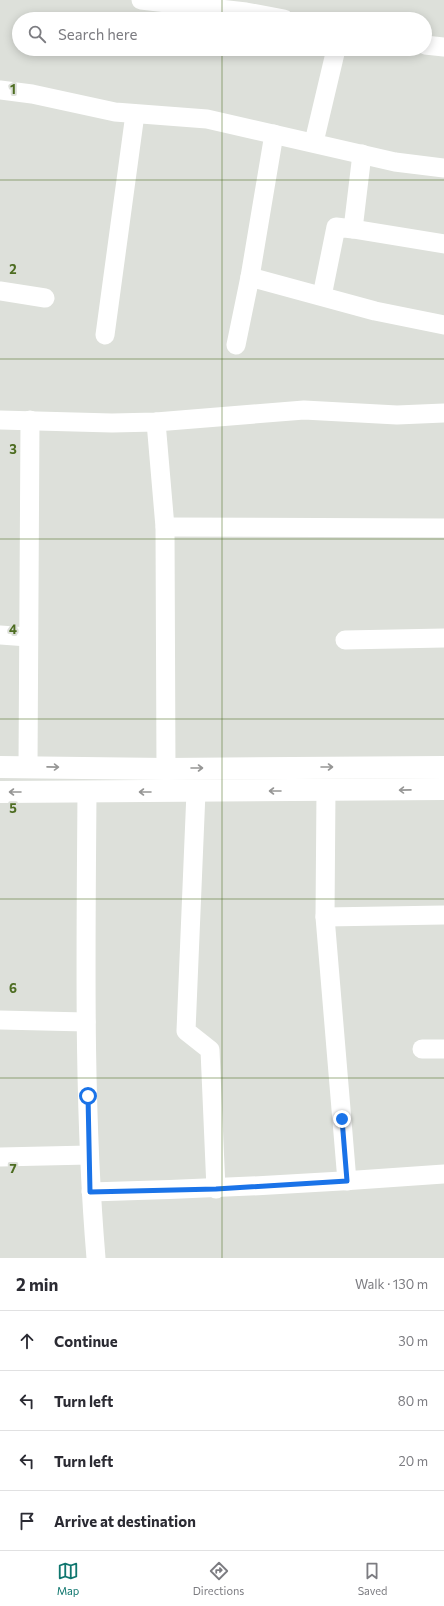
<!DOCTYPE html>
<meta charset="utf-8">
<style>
body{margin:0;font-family:Commissioner,sans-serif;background:#f7f7f7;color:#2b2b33}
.stop{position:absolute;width:12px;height:12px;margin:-9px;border:3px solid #1a73e8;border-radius:50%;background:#fff}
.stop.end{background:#1a73e8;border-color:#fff;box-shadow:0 1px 4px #0008}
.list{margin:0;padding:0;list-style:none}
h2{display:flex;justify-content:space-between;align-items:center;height:52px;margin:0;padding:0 16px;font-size:17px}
h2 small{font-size:13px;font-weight:400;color:#7c7c81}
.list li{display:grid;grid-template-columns:26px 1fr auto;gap:12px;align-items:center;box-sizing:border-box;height:60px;padding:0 16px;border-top:1px solid #e1e1e2}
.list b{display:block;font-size:15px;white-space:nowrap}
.list em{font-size:13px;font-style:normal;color:#7c7c81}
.icon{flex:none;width:22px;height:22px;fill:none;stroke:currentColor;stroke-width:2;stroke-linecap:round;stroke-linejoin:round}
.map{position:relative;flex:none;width:444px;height:1258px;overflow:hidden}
.search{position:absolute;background:#fff;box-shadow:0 2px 10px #0003;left:12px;right:12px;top:12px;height:44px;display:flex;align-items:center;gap:10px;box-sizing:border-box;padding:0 14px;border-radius:22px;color:#7c7c81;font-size:15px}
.sheet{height:292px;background:#fff}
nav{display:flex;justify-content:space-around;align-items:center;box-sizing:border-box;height:56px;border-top:1px solid #e1e1e2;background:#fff;font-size:11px;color:#7c7c81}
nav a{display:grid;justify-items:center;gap:2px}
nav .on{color:#0f766e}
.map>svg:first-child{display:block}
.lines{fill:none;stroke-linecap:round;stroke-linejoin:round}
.minor{stroke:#fff;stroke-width:19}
.tertiary{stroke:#fff;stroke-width:22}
.oneway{stroke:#969695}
.route{stroke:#1a73e8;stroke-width:5}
.grid{fill:none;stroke:#4e6d22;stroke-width:1;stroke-opacity:0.55}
.grid-label{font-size:13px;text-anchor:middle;font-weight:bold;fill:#4e6d22;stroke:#dde0da;stroke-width:4;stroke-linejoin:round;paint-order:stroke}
</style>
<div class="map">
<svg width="444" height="1258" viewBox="0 0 444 1258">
<rect width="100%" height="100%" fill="#dde0da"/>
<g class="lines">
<g class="minor">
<path d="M141,0L246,12L284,19"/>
<path d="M425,45L444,47"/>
<path d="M0,90L32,94L115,112L207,119L395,162L444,168"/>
<path d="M314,142L336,49"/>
<path d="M353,229L444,244"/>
<path d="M250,277L274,134"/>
<path d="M0,291L45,298"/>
<path d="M322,296L336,227L353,229L362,154"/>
<path d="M105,335L135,114"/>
<path d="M236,345L250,277L375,311L444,325"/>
<path d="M0,420L112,423L156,422L304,410L397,415L444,413"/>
<path d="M156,422L165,527L166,769"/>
<path d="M165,527L444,528"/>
<path d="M0,635L28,637"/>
<path d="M345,640L444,638"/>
<path d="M28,767L30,420"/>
<path d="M326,790L325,917L347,1181"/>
<path d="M87,792C86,947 83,1103 96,1258"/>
<path d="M196,792L186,1031L210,1050L216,1189"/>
<path d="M325,917L444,915"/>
<path d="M0,1020L86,1022"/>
<path d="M422,1049H444"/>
<path d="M0,1157L89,1155"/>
<path d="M91,1192C209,1189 326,1183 444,1174"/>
</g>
<g class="tertiary">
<path d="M0,767L166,769L444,767"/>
<path d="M0,792L444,789"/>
</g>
</g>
<defs><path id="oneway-shaft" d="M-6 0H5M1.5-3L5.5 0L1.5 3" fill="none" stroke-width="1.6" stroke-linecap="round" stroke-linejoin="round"/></defs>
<g class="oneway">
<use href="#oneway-shaft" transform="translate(53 767) rotate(1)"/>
<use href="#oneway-shaft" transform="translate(327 767)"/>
<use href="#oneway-shaft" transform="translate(197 768)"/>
<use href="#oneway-shaft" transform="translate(405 790) rotate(179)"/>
<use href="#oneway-shaft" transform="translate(275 791) rotate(180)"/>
<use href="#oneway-shaft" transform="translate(15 792) rotate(-180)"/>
<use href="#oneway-shaft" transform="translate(145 792) rotate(180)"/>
</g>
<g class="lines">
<path class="route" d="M88,1096L90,1192L216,1189L347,1181L342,1119"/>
</g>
<path class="grid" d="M222,0V19M222,49V1258M0,180H444M0,359H444M0,539H444M0,719H444M0,899H444M0,1078H444"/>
<g class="grid-label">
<text x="13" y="94">1</text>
<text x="13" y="274">2</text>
<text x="13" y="454">3</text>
<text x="13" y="634">4</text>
<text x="13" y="813">5</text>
<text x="13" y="993">6</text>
<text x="13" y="1173">7</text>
</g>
</svg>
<div class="stop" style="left:88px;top:1096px"></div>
<div class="stop end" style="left:342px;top:1119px"></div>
<div class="search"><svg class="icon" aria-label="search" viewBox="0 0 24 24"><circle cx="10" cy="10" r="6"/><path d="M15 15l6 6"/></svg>Search here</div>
</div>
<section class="sheet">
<h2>2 min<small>Walk · 130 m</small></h2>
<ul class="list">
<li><svg class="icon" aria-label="ahead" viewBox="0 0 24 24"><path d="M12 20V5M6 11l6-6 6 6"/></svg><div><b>Continue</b></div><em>30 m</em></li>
<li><svg class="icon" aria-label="left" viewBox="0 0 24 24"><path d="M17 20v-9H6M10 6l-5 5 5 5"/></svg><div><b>Turn left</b></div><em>80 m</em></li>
<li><svg class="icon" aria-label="left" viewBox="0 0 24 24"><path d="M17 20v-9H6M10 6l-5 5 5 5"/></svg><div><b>Turn left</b></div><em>20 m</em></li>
<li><svg class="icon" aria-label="arrive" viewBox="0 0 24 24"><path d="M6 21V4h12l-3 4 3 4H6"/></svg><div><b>Arrive at destination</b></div></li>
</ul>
</section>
<nav>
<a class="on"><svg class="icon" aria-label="map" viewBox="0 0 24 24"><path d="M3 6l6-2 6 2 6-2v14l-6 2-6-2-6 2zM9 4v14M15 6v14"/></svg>Map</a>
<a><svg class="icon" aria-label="directions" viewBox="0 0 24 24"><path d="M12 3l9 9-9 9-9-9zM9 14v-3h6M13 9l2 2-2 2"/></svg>Directions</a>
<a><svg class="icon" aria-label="saved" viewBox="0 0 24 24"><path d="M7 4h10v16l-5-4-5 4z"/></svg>Saved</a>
</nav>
